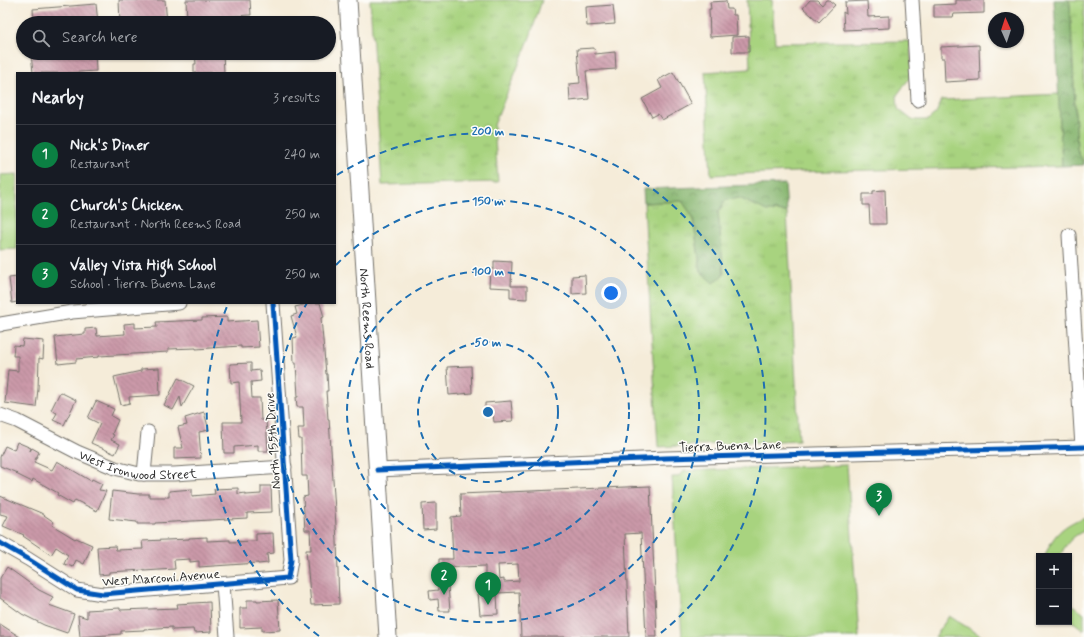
<!DOCTYPE html>
<meta charset="utf-8">
<style>
body{margin:0;font-family:Mynerve,sans-serif;background:#20242c;color:#f1f3f6}
.controls{position:absolute;right:12px;bottom:12px;display:grid;overflow:hidden;border-radius:0px;box-shadow:0 1px 3px #0004}
.controls button{width:36px;height:36px;display:grid;place-items:center;padding:0;border:0;border-bottom:1px solid #363941;background:#171b24;color:#f1f3f6;font:20px sans-serif}
.compass{position:absolute;left:988px;top:12px;width:36px;height:36px;border-radius:50%;background:#171b24;box-shadow:0 1px 3px #0004;rotate:357deg}
.you{position:absolute;left:611px;top:293px;width:14px;height:14px;margin:-10px;border:3px solid #fff;border-radius:50%;background:#1a73e8;box-shadow:0 0 0 6px #1a73e833}
.badge{display:grid;place-items:center;width:26px;height:26px;border-radius:50%;background:#0b8043;color:#fff;font-size:13px;font-weight:700}
.pin{position:absolute;translate:-50% -33px;filter:drop-shadow(0 1px 2px #0008)}
.pin::after{content:'';position:absolute;top:21px;width:14px;height:12px;background:inherit;clip-path:polygon(0 0,100% 0,50% 100%)}
.list{margin:0;padding:0;list-style:none}
h2{display:flex;justify-content:space-between;align-items:center;height:52px;margin:0;padding:0 16px;font-size:17px}
h2 small{font-size:13px;font-weight:400;color:#9ea1a6}
.list li{display:grid;grid-template-columns:26px 1fr auto;gap:12px;align-items:center;box-sizing:border-box;height:60px;padding:0 16px;border-top:1px solid #363941}
.list b{display:block;font-size:15px;white-space:nowrap}
.list p{margin:0;font-size:13px;white-space:nowrap;color:#9ea1a6}
.list em{font-size:13px;font-style:normal;color:#9ea1a6}
.icon{flex:none;width:22px;height:22px;fill:none;stroke:currentColor;stroke-width:2;stroke-linecap:round;stroke-linejoin:round}
.map{position:relative;flex:none;width:1084px;height:637px;overflow:hidden}
.search{position:absolute;background:#171b24;box-shadow:0 1px 3px #0004;left:16px;top:16px;width:320px;height:44px;display:flex;align-items:center;gap:10px;box-sizing:border-box;padding:0 14px;border-radius:22px;color:#9ea1a6;font-size:15px}
.panel{position:absolute;background:#171b24;box-shadow:0 1px 3px #0004;left:16px;top:72px;width:320px;height:232px;border-radius:0px}
.map>svg:first-child{display:block}
.grass{fill:url(#grass-tufts);stroke:#6a7f55}
.forest{fill:url(#forest-crowns);stroke:#58704c}
.pitch{fill:#a8d37f;stroke:#6a7f55}
.building{fill:url(#building-back-hatch);fill-rule:evenodd}
.lines{fill:none;stroke-linecap:round;stroke-linejoin:round}
.minor-casing{stroke:#726f68;stroke-width:15}
.major-casing{stroke:#726f68;stroke-width:19}
.minor{stroke:#fff;stroke-width:13}
.major{stroke:#fff;stroke-width:17}
.cycleway-casing{stroke:#fdfcf7;stroke-width:8}
.cycleway{stroke:#0057b8;stroke-width:5}
.ring{fill:none;stroke:#1f6fb2;stroke-width:2;stroke-dasharray:7 5}
.labels{text-anchor:middle;stroke-width:3;stroke-linejoin:round;paint-order:stroke}
.street-label{font-size:13px;fill:#2b2b2b;stroke:#fdfcf7}
.centre{fill:#1f6fb2;stroke:#fdfcf7;stroke-width:2}
.ring-label{font-size:12px;text-anchor:middle;font-weight:bold;fill:#1f6fb2;stroke:#fdfcf7;stroke-width:3;stroke-linejoin:round;paint-order:stroke}
</style>
<div class="map">
<svg width="1084" height="637" viewBox="0 0 1084 637">
<defs>
<pattern id="grass-tufts" width="24" height="20" patternUnits="userSpaceOnUse"><rect width="24" height="20" fill="#a8d37f"/><path d="M3 7l-1-3M5 7V3M7 7l1-3M15 17l-1-3M17 17v-4M19 17l1-3" fill="none" stroke="#91b56e"/></pattern>
<pattern id="forest-crowns" width="20" height="18" patternUnits="userSpaceOnUse"><rect width="20" height="18" fill="#86b56e"/><path d="M2 6a3 3 0 1 1 6 0M12 15a3 3 0 1 1 6 0" fill="none" stroke="#6e935b"/></pattern>
<pattern id="building-back-hatch" width="6" height="6" patternUnits="userSpaceOnUse"><rect width="6" height="6" fill="#cb99a9"/><path d="M-1 5l2 2M0 0l6 6M5-1l2 2" fill="none" stroke="#a57d8a"/></pattern>
</defs>
<rect width="100%" height="100%" fill="#fdfcf7"/>
<filter id="ink" filterUnits="userSpaceOnUse"><feTurbulence type="fractalNoise" baseFrequency=".025" numOctaves="2"/><feDisplacementMap in="SourceGraphic" scale="8" xChannelSelector="R" yChannelSelector="G"/><feConvolveMatrix kernelMatrix="1 2 1 2 8 2 1 2 1" color-interpolation-filters="sRGB"/></filter>
<filter id="wash" filterUnits="userSpaceOnUse"><feTurbulence type="fractalNoise" baseFrequency=".012" numOctaves="4" result="noise"/><feDisplacementMap in="SourceGraphic" scale="16" xChannelSelector="R" yChannelSelector="G"/><feGaussianBlur stdDeviation="0.9" result="paint"/><feColorMatrix in="noise" values="0 0 0 0 0 0 0 0 0 0 0 0 0 0 0 0 0 1.4 0 .05"/><feComposite in="paint" operator="in"/></filter>
<g filter="url(#wash)">
<rect width="100%" height="100%" fill="#f5ecd9"/>
<g class="grass">
<path d="M370,0H542L530,37L494,125L498,182L382,185Z"/>
<path d="M747,0H772L775,43L910,41L912,75L897,95L898,109L912,120H928L936,113L942,100L1059,94L1062,166C945,169 828,170 711,175L705,72L750,69Z"/>
<path d="M1069,0H1084V165L1077,149L1070,4Z"/>
<path d="M739,198L767,210L787,212L799,440L658,447L644,203L682,201L693,217L701,272L724,275L718,212L726,200Z"/>
</g>
<g class="forest">
<path d="M1054,0H1069L1070,4L1077,149L1084,165L1062,166Z"/>
<path d="M785,184L787,212L767,211L739,198L726,200L718,212L724,275L713,283L701,272L693,217L682,201L644,203L643,189Z"/>
</g>
<g class="pitch">
<path d="M17,174V249L0,250V175Z"/>
<path d="M847,465L859,637H682L672,477H677L685,471Z"/>
<path d="M1084,517V531C1072,536 1065,545 1060,556H1045C1053,534 1063,526 1084,517Z"/>
<path d="M1069,602L1084,614V630L1069,619Z"/>
<path d="M949,616L983,637H935Z"/>
</g>
<g id="blocks">
<g class="building">
<path d="M119,0H165L167,23H120Z"/>
<path d="M186,0H250L251,15L187,19Z"/>
<path d="M810,0H817L822,5L826,0H829L835,5L819,22L803,8Z"/>
<path d="M956,0H984V13L954,14L953,17H934V5L956,4Z"/>
<path d="M726,1L727,9H732L733,15H736L737,35L710,37L709,9H711L710,2Z"/>
<path d="M867,1L868,17L889,16V28L844,30L843,12L846,14L845,2Z"/>
<path d="M96,4L98,23H34L33,9Z"/>
<path d="M613,5L615,24L587,26L586,7Z"/>
<path d="M749,36V52H732V37Z"/>
<path d="M979,45L980,80L945,82L944,58H941V47Z"/>
<path d="M594,48L595,54L615,52L616,69L586,71L589,99L570,101L569,84L580,83L577,49Z"/>
<path d="M31,53H95L96,71L65,73H33Z"/>
<path d="M195,53H223L224,72L194,73V64H196Z"/>
<path d="M673,72L691,104L662,120L658,114L652,117L642,99L662,88L658,80Z"/>
<path d="M885,190L886,224H870L869,205H863V194H873V191Z"/>
<path d="M494,261L512,262L511,286H527V299L510,298V288L489,287L490,269H494Z"/>
<path d="M585,275L586,293L572,294V276Z"/>
<path d="M17,277V302L12,303L9,278Z"/>
<path d="M311,303H320L324,317L321,318L326,374H327L328,391H326L328,419H329L337,541L339,604L311,605L306,550H311L310,530H305L303,497L308,496L307,476H302L301,439H299L298,428H304L303,407H297L296,397H298L296,363H294L293,338L297,337L291,316L297,314L295,307Z"/>
<path d="M227,317V322L257,320L259,347L241,348V346L196,349V348L168,349V352L99,356V357L76,359V362L58,364L55,337L85,334V329L96,328L97,336L125,334L124,324L135,323V328L157,327L156,322L202,320V318Z"/>
<path d="M23,339L44,341L43,359L39,358L38,389L36,407L5,403L8,370L18,371V356H13L14,345L22,346Z"/>
<path d="M251,363V371L260,370L261,381L251,382L252,398H260L261,420H266L268,451H258V445L234,447V453H224L223,422H241L239,382L231,383L230,364Z"/>
<path d="M471,366L472,393L449,395L447,367Z"/>
<path d="M159,368L160,395L129,397L130,403L121,405L114,377L141,371V369Z"/>
<path d="M178,378L194,386L182,407L180,397L173,410L164,405Z"/>
<path d="M60,392L76,400L64,425L53,420L57,413L51,410Z"/>
<path d="M96,401L114,409L111,416L118,420L112,434L114,435L111,440L120,444L115,454L91,443L100,424L88,418Z"/>
<path d="M511,401L513,421L494,422L493,414H485V403Z"/>
<path d="M204,412L209,430L199,432L201,458L174,459V448H183L178,427L187,425L185,418Z"/>
<path d="M17,442L31,448L30,451L32,448L39,452L34,462L52,470L57,461L91,481L92,479L102,484L99,490L106,491L97,511L75,500L73,504L57,495L58,493L33,479L32,482L16,474L17,473L0,466V457L5,446L14,450Z"/>
<path d="M261,486H271L272,512L247,513V518L155,523V524H137V522L109,519L112,491L138,494H149V497H169V491L192,489V496L215,494L214,489L238,488V494L246,493V495L261,494Z"/>
<path d="M650,486L657,637H646L641,533L625,534L629,637H521L519,592L497,593L498,614L480,615L477,582H485V566L439,568V559H453L451,517L461,516L460,494ZM518,564L519,581L504,582V579L499,580L498,565Z"/>
<path d="M0,496L41,513L54,522L52,525L75,539L76,538L92,545L84,564L76,560L73,567L64,564L68,555L56,547L51,555L23,536L24,535L3,526L8,516L0,514Z"/>
<path d="M436,503V529L423,530L422,504Z"/>
<path d="M273,533L274,553L267,554L268,563L258,564V563L199,567V561L190,562V559L174,560L175,569L144,571V570L109,572V574L99,575L97,547L115,546L116,550L143,549L142,541L189,539V538L207,537V541L230,540V542L256,541V534Z"/>
<path d="M7,567L39,590L53,597L49,605L74,614L67,633L44,625L22,614L0,598V578Z"/>
<path d="M438,585H448L450,611H439L438,599L430,600L429,591L438,590Z"/>
<path d="M247,600H257V601L278,600L280,630L262,631V627L240,628V608H247Z"/>
<path d="M210,602L211,632L194,633L193,629L172,630V627L144,629V630L121,631V634L80,637L78,615L87,618V610L120,608V610L178,608L177,604Z"/>
<path d="M0,624L20,637H0Z"/>
</g>
</g>
</g>
<g filter="url(#ink)">
<use href="#blocks" fill-opacity="0" stroke="#726f68" stroke-width="1"/>
<g class="lines">
<defs>
<g id="minor">
<path d="M912,0L918,100"/>
<path d="M1069,235L1082,447"/>
<path d="M0,325L1,324L72,312L179,303"/>
<path id="s1" d="M0,415L17,421L77,452L115,468L139,474H174L285,467"/>
<path d="M377,470L666,458L1084,447"/>
<path d="M144,474L148,432"/>
<path d="M0,543L28,559L77,590L103,594L288,578L291,560L273,303"/>
<path d="M223,584L227,637"/>
</g>
<g id="major">
<path id="s2" d="M348,0L388,637"/>
</g>
</defs>
<use href="#minor" class="minor-casing"/>
<use href="#major" class="major-casing"/>
<use href="#minor" class="minor"/>
<use href="#major" class="major"/>
<defs>
<g id="cycleway">
<path d="M377,470L666,458L1084,447"/>
<path d="M0,543L28,559L77,590L103,594L288,578L291,560L273,303"/>
</g>
</defs>
<use href="#cycleway" class="cycleway-casing"/>
<use href="#cycleway" class="cycleway"/>
</g>
</g>
<g class="ring">
<circle cx="488" cy="412" r="70"/>
<circle cx="488" cy="412" r="141"/>
<path d="M336 265A211 211 0 1 1 307 303"/>
<path d="M319 636A281 281 0 0 1 228 304M337 175A281 281 0 0 1 657 636"/>
</g>
<g class="labels">
<g class="street-label">
<text dy="5" stroke="none"><textPath href="#s2" startOffset="319">North Reems Road</textPath></text>
<text transform="translate(272 441) rotate(-94)" y="5">North 155th Drive</text>
<text transform="translate(730 445) rotate(-2)" y="5">Tierra Buena Lane</text>
<text dy="5" stroke="none"><textPath href="#s1" startOffset="149">West Ironwood Street</textPath></text>
<text transform="translate(161 577) rotate(-4)" y="5">West Marconi Avenue</text>
</g>
</g>
<circle cx="488" cy="412" r="6" class="centre"/>
<g class="ring-label">
<text x="488" y="135">200 m</text>
<text x="488" y="205">150 m</text>
<text x="488" y="275">100 m</text>
<text x="488" y="346">50 m</text>
</g>
</svg>
<div class="controls">
<button>+</button>
<button>−</button>
</div>
<svg class="compass" viewBox="-18 -18 36 36"><path d="M0-13l5 13h-10z" fill="#e53935"/><path d="M0 13l5-13h-10z" fill="#9ea1a6"/></svg>
<div class="you"></div>
<div class="pin badge" style="left:488px;top:605px">1</div>
<div class="pin badge" style="left:444px;top:595px">2</div>
<div class="pin badge" style="left:879px;top:516px">3</div>
<div class="search"><svg class="icon" aria-label="search" viewBox="0 0 24 24"><circle cx="10" cy="10" r="6"/><path d="M15 15l6 6"/></svg>Search here</div>
<section class="panel">
<h2>Nearby<small>3 results</small></h2>
<ul class="list">
<li><span class="badge">1</span><div><b>Nick's Diner</b><p>Restaurant</p></div><em>240 m</em></li>
<li><span class="badge">2</span><div><b>Church's Chicken</b><p>Restaurant · North Reems Road</p></div><em>250 m</em></li>
<li><span class="badge">3</span><div><b>Valley Vista High School</b><p>School · Tierra Buena Lane</p></div><em>250 m</em></li>
</ul>
</section>
</div>
